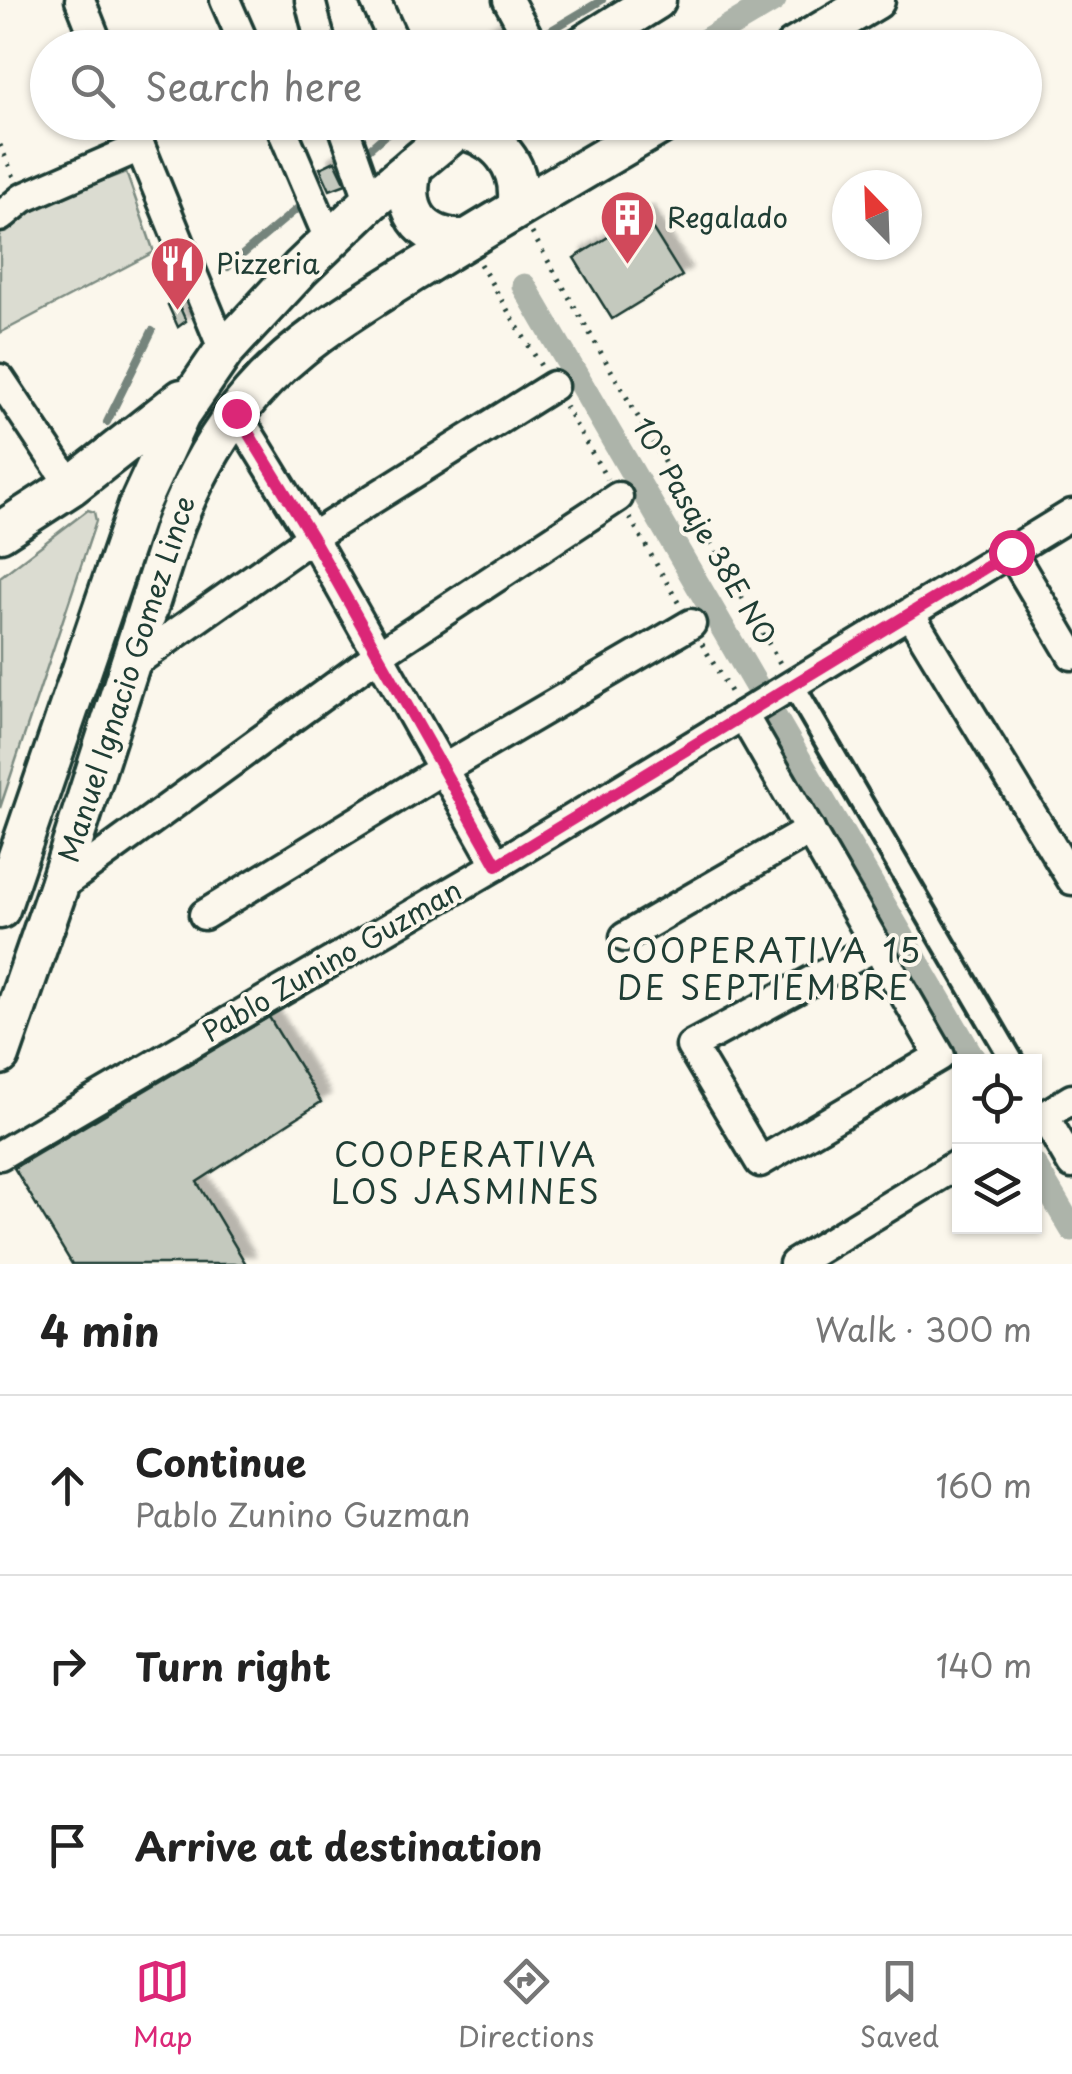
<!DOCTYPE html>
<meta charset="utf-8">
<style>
body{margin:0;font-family:"Playpen Sans",sans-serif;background:#f2f2f2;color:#222}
.controls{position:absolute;right:30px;bottom:30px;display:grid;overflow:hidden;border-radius:0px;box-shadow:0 2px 8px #0004}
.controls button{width:90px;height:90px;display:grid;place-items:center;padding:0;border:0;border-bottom:2px solid #e0e0e0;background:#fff;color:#222;font:50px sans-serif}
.compass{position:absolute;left:832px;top:170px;width:90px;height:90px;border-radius:50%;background:#fff;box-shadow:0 2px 8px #0004;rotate:337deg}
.stop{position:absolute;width:30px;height:30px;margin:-22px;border:8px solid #db2777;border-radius:50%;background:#fff}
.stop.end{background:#db2777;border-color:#fff;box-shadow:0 2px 10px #0008}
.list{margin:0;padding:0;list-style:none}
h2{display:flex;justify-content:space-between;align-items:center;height:130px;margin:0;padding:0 40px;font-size:42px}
h2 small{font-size:32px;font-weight:400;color:#767676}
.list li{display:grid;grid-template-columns:65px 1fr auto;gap:30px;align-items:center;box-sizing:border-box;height:180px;padding:0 40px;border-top:2px solid #e0e0e0}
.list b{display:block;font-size:38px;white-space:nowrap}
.list p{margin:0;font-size:32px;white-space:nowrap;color:#767676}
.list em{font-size:32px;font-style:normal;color:#767676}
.icon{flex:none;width:55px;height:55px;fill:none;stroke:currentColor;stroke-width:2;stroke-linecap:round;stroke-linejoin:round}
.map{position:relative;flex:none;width:1072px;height:1264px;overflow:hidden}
.search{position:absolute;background:#fff;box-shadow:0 2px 8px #0004;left:30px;right:30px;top:30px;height:110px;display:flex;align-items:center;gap:25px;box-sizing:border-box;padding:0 35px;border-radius:55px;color:#767676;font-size:38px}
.sheet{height:670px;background:#fff}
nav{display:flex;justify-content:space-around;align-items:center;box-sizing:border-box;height:140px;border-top:2px solid #e0e0e0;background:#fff;font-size:28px;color:#767676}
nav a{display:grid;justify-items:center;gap:5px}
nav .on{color:#db2777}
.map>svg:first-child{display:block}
.green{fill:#dbdcd1;stroke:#7d8c82;stroke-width:2.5}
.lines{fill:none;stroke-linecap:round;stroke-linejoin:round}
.stream{stroke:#74847b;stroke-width:8}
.canal{stroke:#adb4aa;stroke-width:25}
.building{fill:#c4c9be;stroke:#1f3d34;stroke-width:2.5;filter:url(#shadow)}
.pedestrian-casing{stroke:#1f3d34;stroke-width:28}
.minor-casing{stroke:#1f3d34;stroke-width:35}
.secondary-casing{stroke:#1f3d34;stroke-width:45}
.path{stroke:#1f3d34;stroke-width:5;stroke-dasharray:2.5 8;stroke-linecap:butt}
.pedestrian{stroke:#fbf7ec;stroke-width:20}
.minor{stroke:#fbf7ec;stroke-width:28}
.secondary{stroke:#fbf7ec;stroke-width:38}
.route{stroke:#db2777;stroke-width:12}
.labels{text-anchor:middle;stroke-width:8;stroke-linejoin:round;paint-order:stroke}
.poi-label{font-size:28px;fill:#1f3d34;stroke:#fbf7ec;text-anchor:start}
.street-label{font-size:28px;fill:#1f3d34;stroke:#fbf7ec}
.quarter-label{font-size:32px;letter-spacing:2.5px;fill:#1f3d34;stroke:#fbf7ec}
</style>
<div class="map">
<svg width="1072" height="1264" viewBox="0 0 1072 1264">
<defs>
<filter id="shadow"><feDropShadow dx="9" dy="-9" stdDeviation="2.5" flood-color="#0004"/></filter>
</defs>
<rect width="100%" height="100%" fill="#fbf7ec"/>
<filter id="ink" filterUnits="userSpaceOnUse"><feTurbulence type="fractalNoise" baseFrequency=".01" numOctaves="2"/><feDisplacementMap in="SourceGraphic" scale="20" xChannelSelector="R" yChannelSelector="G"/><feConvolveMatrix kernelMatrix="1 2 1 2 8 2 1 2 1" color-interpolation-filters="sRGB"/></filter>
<g filter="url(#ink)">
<g class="green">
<path d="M126,172L154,252L0,333V231L27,209Z"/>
<path d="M88,510L94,512L96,521L0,808V577Z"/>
</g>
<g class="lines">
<g class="stream">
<path d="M538,38L602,0"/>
<path d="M362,155L400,122"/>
<path d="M228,267L305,202"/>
<path d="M107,422L152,331"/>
</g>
<g class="canal">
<path d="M693,48L774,0"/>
<path d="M562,125L565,122"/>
<path d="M524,286L975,1062"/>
<path d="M1034,1165L1072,1229"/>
</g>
</g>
<g class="building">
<path d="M502,26L514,48H464Z"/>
<path d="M335,161L346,184L330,190L320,168Z"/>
<path d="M644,215L682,276L612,319L574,258Z"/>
<path d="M177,301L186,321L178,327L168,305Z"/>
<path d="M269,1017L321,1102L197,1182L246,1264H72L14,1168Z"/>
</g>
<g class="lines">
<defs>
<path id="pedestrian" d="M793,685L1013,1062"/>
<g id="minor">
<path d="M80,0L99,48"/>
<path d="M225,0L246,48"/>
<path d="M310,0L322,48"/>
<path d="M375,0L397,48"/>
<path d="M508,0L534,48"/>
<path d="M130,122L224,351"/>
<path d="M279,122L329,239"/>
<path d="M342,122L370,202"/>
<path d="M0,217L23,198L140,147"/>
<path d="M0,379L71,486"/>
<path d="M236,413L312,537L497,865"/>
<path d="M1011,552L1072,655"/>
<path d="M910,614L1072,880"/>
<path d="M127,668L312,537L553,386"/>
<path d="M743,715L940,1056L760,1162L691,1046L876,946"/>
<path d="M58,888L378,655L618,497"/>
<path d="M204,915L443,769L691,624"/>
<path d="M625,937L810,830"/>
<path d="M1072,1099L1044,1116L1072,1164"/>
<path d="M0,1155L497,865L1072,514"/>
<path d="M794,1264L960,1163"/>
</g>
<g id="secondary">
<path d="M579,48L656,0"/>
<path d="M794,48L875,0"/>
<path d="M457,129C497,135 524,166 517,208"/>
<path d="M413,166C401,209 418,238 465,240"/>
<path d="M0,532L71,486L182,399"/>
<path d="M0,909L138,506L180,415L224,351L301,268L370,202L466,122"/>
<path d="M0,1055L58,888L174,527C193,478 216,435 251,395C296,343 357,307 415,271C497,220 581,171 665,122"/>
</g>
</defs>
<use href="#pedestrian" class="pedestrian-casing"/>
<use href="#minor" class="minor-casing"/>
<use href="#secondary" class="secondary-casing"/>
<g class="path">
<path d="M0,145L14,177"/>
<path d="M532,233L781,665"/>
<path d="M480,264L541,366"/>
<path d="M565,406L607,479"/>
<path d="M630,518L679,604"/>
<path d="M702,644L732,695"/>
</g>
<use href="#pedestrian" class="pedestrian"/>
<use href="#minor" class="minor"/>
<use href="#secondary" class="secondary"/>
</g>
</g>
<g class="lines" filter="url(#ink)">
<path class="route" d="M236,413L312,537L497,865L1011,552"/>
</g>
<defs>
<symbol id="building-pin" viewBox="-11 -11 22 30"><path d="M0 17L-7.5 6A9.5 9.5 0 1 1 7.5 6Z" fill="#d1495b" stroke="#fbf7ec"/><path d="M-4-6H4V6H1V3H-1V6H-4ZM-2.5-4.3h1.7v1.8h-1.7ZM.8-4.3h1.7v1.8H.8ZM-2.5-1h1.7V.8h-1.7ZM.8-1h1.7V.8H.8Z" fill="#fff"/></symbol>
<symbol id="restaurant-pin" viewBox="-11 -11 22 30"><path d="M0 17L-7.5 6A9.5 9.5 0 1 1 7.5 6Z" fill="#d1495b" stroke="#fbf7ec"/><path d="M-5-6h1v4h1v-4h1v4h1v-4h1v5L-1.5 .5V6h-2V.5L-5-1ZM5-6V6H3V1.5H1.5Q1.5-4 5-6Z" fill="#fff"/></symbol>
</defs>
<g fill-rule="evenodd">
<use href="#building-pin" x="596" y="186" width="63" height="86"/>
<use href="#restaurant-pin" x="146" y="232" width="63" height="86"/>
</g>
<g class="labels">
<g class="poi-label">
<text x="667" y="228">Regalado</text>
<text x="216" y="274">Pizzeria</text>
</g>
<g class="street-label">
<text transform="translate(704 531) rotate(60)" y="10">10° Pasaje 38E NO</text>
<text transform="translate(127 679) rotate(-72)" y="10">Manuel Ignacio Gomez Lince</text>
<text transform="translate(332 961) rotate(-30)" y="10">Pablo Zunino Guzman</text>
</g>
<g class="quarter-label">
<text x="764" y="963">COOPERATIVA 15<tspan x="764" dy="37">DE SEPTIEMBRE</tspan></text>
<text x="466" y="1167">COOPERATIVA<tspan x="466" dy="37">LOS JASMINES</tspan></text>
</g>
</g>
</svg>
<div class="controls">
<button><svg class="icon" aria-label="locate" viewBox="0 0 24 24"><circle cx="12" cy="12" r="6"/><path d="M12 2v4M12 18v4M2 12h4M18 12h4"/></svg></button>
<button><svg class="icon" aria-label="layers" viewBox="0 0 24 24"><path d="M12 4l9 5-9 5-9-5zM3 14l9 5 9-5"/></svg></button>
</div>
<svg class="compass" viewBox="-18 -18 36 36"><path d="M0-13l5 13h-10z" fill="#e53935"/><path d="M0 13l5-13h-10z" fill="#767676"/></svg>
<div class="stop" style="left:1011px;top:552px"></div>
<div class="stop end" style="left:236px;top:413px"></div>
<div class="search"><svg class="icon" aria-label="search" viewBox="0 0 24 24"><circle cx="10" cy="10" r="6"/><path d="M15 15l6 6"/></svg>Search here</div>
</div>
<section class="sheet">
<h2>4 min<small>Walk · 300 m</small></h2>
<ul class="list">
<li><svg class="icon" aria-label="ahead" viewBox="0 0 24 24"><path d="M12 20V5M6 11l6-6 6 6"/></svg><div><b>Continue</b><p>Pablo Zunino Guzman</p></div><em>160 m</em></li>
<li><svg class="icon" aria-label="right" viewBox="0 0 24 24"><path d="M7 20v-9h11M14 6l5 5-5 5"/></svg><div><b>Turn right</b></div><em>140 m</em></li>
<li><svg class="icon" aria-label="arrive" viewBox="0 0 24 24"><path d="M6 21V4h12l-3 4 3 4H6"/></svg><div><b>Arrive at destination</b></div></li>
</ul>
</section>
<nav>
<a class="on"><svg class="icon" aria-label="map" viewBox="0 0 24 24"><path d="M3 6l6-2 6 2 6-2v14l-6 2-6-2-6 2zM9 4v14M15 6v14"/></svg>Map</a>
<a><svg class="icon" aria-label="directions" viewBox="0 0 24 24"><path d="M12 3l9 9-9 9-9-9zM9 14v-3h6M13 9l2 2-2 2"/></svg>Directions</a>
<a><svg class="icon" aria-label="saved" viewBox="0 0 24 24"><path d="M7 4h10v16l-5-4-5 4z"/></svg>Saved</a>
</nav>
